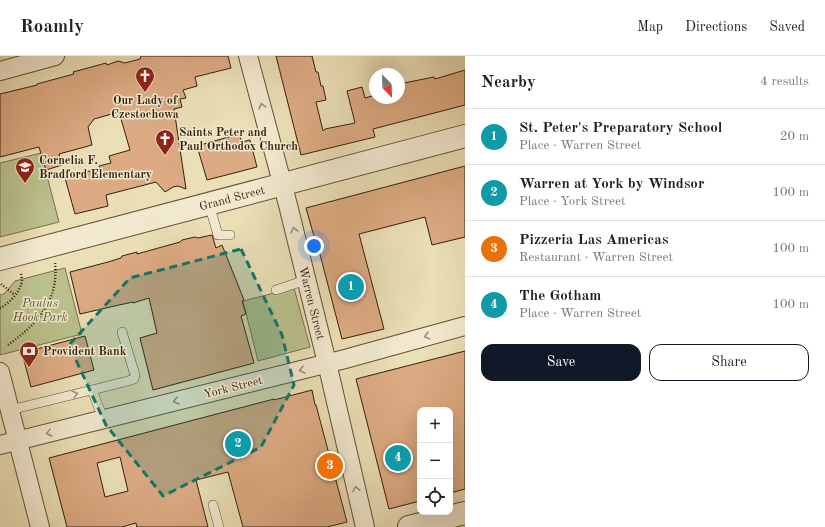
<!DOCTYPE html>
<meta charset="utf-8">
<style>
body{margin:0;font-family:"Old Standard TT",serif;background:#f2f2f2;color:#222}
.controls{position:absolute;right:12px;bottom:12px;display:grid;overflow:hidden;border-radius:8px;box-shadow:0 4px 16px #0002}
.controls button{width:36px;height:36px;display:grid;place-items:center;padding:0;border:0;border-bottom:1px solid #e0e0e0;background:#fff;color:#222;font:20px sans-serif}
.compass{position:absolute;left:369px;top:12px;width:36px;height:36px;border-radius:50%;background:#fff;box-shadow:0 4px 16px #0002;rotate:157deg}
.you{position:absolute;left:314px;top:190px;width:14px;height:14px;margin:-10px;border:3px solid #fff;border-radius:50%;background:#1a73e8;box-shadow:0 0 0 6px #1a73e833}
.badge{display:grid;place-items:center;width:26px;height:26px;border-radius:50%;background:#111827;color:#fff;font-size:13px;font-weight:700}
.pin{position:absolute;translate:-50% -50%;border:2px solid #fff;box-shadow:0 1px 4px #0006}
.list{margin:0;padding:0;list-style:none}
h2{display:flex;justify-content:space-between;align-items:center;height:52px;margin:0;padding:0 16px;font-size:17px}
h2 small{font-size:13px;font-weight:400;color:#767676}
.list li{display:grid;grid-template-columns:26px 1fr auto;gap:12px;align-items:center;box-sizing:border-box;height:56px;padding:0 16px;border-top:1px solid #e0e0e0}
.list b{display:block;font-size:15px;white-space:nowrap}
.list p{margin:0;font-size:13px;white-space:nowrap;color:#767676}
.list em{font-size:13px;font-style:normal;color:#767676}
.actions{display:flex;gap:8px;padding:12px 16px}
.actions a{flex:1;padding:9px 0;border:1px solid #111827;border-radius:12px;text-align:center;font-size:14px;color:#111827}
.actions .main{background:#111827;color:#fff}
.icon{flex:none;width:22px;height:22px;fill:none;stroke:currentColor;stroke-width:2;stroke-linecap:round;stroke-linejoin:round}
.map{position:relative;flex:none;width:465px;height:471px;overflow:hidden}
header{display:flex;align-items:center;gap:24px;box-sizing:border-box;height:56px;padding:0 20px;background:#fff;border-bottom:1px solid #e0e0e0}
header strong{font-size:19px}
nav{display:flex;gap:22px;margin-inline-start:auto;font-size:14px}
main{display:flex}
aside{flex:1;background:#fff}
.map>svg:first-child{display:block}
.green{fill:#bac18c;stroke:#77704e}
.building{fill:#ddab83;stroke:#341e0f;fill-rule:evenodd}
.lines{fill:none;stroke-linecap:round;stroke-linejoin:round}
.service-casing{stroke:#624e39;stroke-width:10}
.minor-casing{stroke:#624e39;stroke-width:20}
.tertiary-casing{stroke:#624e39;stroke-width:24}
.path{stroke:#341e0f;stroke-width:2.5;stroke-dasharray:1 2;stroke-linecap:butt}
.service{stroke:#f2ead0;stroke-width:9}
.minor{stroke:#f2ead0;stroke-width:18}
.tertiary{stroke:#f2ead0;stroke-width:22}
.oneway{stroke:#9c8e79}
.marked{fill:#0f766e;fill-opacity:0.2;stroke:#0f766e;stroke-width:3;stroke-dasharray:8 5;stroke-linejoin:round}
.labels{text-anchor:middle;stroke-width:3;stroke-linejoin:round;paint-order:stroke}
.poi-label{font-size:12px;font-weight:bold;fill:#341e0f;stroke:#f2ead0;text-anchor:start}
.street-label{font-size:12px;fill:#341e0f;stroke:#f2ead0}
.park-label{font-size:12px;font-style:italic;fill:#5c4f34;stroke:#f2ead0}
</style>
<header>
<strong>Roamly</strong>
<nav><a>Map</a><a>Directions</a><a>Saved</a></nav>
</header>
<main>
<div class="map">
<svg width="465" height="471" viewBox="0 0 465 471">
<rect width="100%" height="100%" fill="#ebdfb6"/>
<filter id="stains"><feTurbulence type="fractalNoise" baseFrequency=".005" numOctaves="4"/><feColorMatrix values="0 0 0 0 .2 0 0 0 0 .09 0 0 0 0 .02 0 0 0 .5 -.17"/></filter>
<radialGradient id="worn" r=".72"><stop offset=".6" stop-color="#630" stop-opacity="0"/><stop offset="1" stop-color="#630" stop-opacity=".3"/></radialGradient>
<g class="green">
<path d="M41,97L59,166L0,181V107Z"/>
<path d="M65,212L82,278L0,299V239L4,238L15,225Z"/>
<path d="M294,232L310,291L258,305L243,245Z"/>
</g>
<g class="building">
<path d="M141,0H228L231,12L195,21L197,30L183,34L186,42L180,43L182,51L174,53L186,133L178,130L173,131L165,136L156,126L106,139L108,150L75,158L65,122L100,112L99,110L111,107L109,100L130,94L119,56L94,63L88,71L92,89L59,98L62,109L46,114L39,91L0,101V38L37,29V28L74,18L73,16L106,7L107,9L118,5L125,7L140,3Z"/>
<path d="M276,0H312L316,16H318L321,30H323L326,44L316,46L323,75L325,73L355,67L347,35L362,31L365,42L375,39V42H399V28L434,21L435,23L465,14V49L373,73L375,81L301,99Z"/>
<path d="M239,78L242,86L250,84L257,111L207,124L197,90Z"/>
<path d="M465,110V181L432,189L425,161L359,178L384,273L342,283L316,183L315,184L306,152Z"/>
<path d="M212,179L216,192L222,189L244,244L242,245L246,258L241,260L254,307L153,334L140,282L157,277L149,242L133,247V246L119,249L80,258L70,216L108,206L121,202L122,200L137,196V198L180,186L182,184L195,181L198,182Z"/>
<path d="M85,280L94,314L31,331L22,297Z"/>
<path d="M465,295V433L450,437V354H420V445L389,453L356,323Z"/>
<path d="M312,334L315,349H316L347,466L327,471H243L228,416L196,424L208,471H137L136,467L122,471H67L49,402L274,343V344ZM120,401L128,435L105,441L97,407Z"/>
</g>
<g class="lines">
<defs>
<g id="service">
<path d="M209,148L218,179H230"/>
<path d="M276,234L306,224"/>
<path d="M92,334L128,325L134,323L135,319L122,276"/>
<path d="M10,354L92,334L101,357L102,364"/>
<path d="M213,449L219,471"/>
</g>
<g id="minor">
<path d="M248,0L288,149L327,307L365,471"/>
<path d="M0,15L55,0"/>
<path d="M0,316L40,471"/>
<path d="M0,389L345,303L465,270"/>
</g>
<g id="tertiary">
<path d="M0,203L465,80"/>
<path d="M409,471L465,457"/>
</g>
</defs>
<use href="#service" class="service-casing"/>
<use href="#minor" class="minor-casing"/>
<use href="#tertiary" class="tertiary-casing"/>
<g class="path">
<path d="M1,228L15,239"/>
<path d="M0,252C9,248 20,236 22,225C22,223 21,219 21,216"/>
<path d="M8,289C37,268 59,245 55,207"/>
</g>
<use href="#service" class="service"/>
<use href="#minor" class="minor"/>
<use href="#tertiary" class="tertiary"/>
</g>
<defs><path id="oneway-chevron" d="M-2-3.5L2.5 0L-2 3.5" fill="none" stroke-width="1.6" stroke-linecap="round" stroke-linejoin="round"/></defs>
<g class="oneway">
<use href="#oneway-chevron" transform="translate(262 50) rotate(-105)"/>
<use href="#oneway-chevron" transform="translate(294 174) rotate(-104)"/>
<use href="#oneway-chevron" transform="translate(427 280) rotate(165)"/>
<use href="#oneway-chevron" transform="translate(302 314) rotate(166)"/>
<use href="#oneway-chevron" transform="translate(75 338) rotate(-14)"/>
<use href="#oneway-chevron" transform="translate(176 345) rotate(166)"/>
<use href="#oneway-chevron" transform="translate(49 377) rotate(166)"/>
<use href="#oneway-chevron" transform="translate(356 433) rotate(-103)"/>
</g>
<path class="marked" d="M241,193L282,279L294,329L261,391L163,440L106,369L69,289L130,222Z"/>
<defs>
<symbol id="church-pin" viewBox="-11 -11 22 30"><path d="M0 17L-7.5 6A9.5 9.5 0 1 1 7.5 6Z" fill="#8f2418" stroke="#f2ead0"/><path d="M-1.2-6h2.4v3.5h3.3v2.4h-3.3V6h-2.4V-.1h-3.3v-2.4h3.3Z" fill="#fff"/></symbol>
<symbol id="school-pin" viewBox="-11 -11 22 30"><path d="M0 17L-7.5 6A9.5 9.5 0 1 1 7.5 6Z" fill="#8f2418" stroke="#f2ead0"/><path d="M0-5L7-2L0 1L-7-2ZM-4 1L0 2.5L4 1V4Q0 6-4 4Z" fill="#fff"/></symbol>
<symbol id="bank-pin" viewBox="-11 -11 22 30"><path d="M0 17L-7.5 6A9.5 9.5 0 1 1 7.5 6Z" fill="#8f2418" stroke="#f2ead0"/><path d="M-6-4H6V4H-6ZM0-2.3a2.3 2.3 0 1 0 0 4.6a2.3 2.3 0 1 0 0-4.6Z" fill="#fff"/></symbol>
</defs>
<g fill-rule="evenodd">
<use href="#church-pin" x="134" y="9" width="22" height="30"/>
<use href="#church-pin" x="154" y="72" width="22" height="30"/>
<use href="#school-pin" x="14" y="100" width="22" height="30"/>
<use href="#bank-pin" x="18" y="284" width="22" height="30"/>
</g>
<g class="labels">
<g class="poi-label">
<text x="145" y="48" text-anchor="middle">Our Lady of<tspan x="145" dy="14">Czestochowa</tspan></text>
<text x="179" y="80">Saints Peter and<tspan x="179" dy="14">Paul Orthodox Church</tspan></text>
<text x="39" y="108">Cornelia F.<tspan x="39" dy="14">Bradford Elementary</tspan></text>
<text x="43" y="299">Provident Bank</text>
</g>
<g class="street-label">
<text transform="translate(232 142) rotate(-15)" y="4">Grand Street</text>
<text transform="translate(312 247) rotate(76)" y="4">Warren Street</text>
<text transform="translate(233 331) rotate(-14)" y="4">York Street</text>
</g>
<g class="park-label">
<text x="40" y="251">Paulus<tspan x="40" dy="14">Hook Park</tspan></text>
</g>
</g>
<rect width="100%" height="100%" filter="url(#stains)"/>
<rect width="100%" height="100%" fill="url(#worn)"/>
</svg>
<div class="controls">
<button>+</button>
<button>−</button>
<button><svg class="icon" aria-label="locate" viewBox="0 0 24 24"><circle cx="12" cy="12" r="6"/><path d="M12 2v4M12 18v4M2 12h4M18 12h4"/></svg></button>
</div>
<svg class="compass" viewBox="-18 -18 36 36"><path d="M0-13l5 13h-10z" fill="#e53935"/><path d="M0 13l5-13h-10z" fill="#767676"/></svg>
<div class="you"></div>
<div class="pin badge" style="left:351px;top:231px;background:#0f9aa8">1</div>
<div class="pin badge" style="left:238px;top:388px;background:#0f9aa8">2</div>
<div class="pin badge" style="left:330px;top:410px;background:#e8710a">3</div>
<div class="pin badge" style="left:398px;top:402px;background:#0f9aa8">4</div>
</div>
<aside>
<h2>Nearby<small>4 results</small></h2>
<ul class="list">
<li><span class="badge" style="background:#0f9aa8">1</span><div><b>St. Peter's Preparatory School</b><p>Place · Warren Street</p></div><em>20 m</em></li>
<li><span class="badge" style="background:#0f9aa8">2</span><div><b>Warren at York by Windsor</b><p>Place · York Street</p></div><em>100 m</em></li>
<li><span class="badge" style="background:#e8710a">3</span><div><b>Pizzeria Las Americas</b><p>Restaurant · Warren Street</p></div><em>100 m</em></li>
<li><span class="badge" style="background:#0f9aa8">4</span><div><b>The Gotham</b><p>Place · Warren Street</p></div><em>100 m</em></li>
</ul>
<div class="actions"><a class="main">Save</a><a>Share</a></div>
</aside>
</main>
